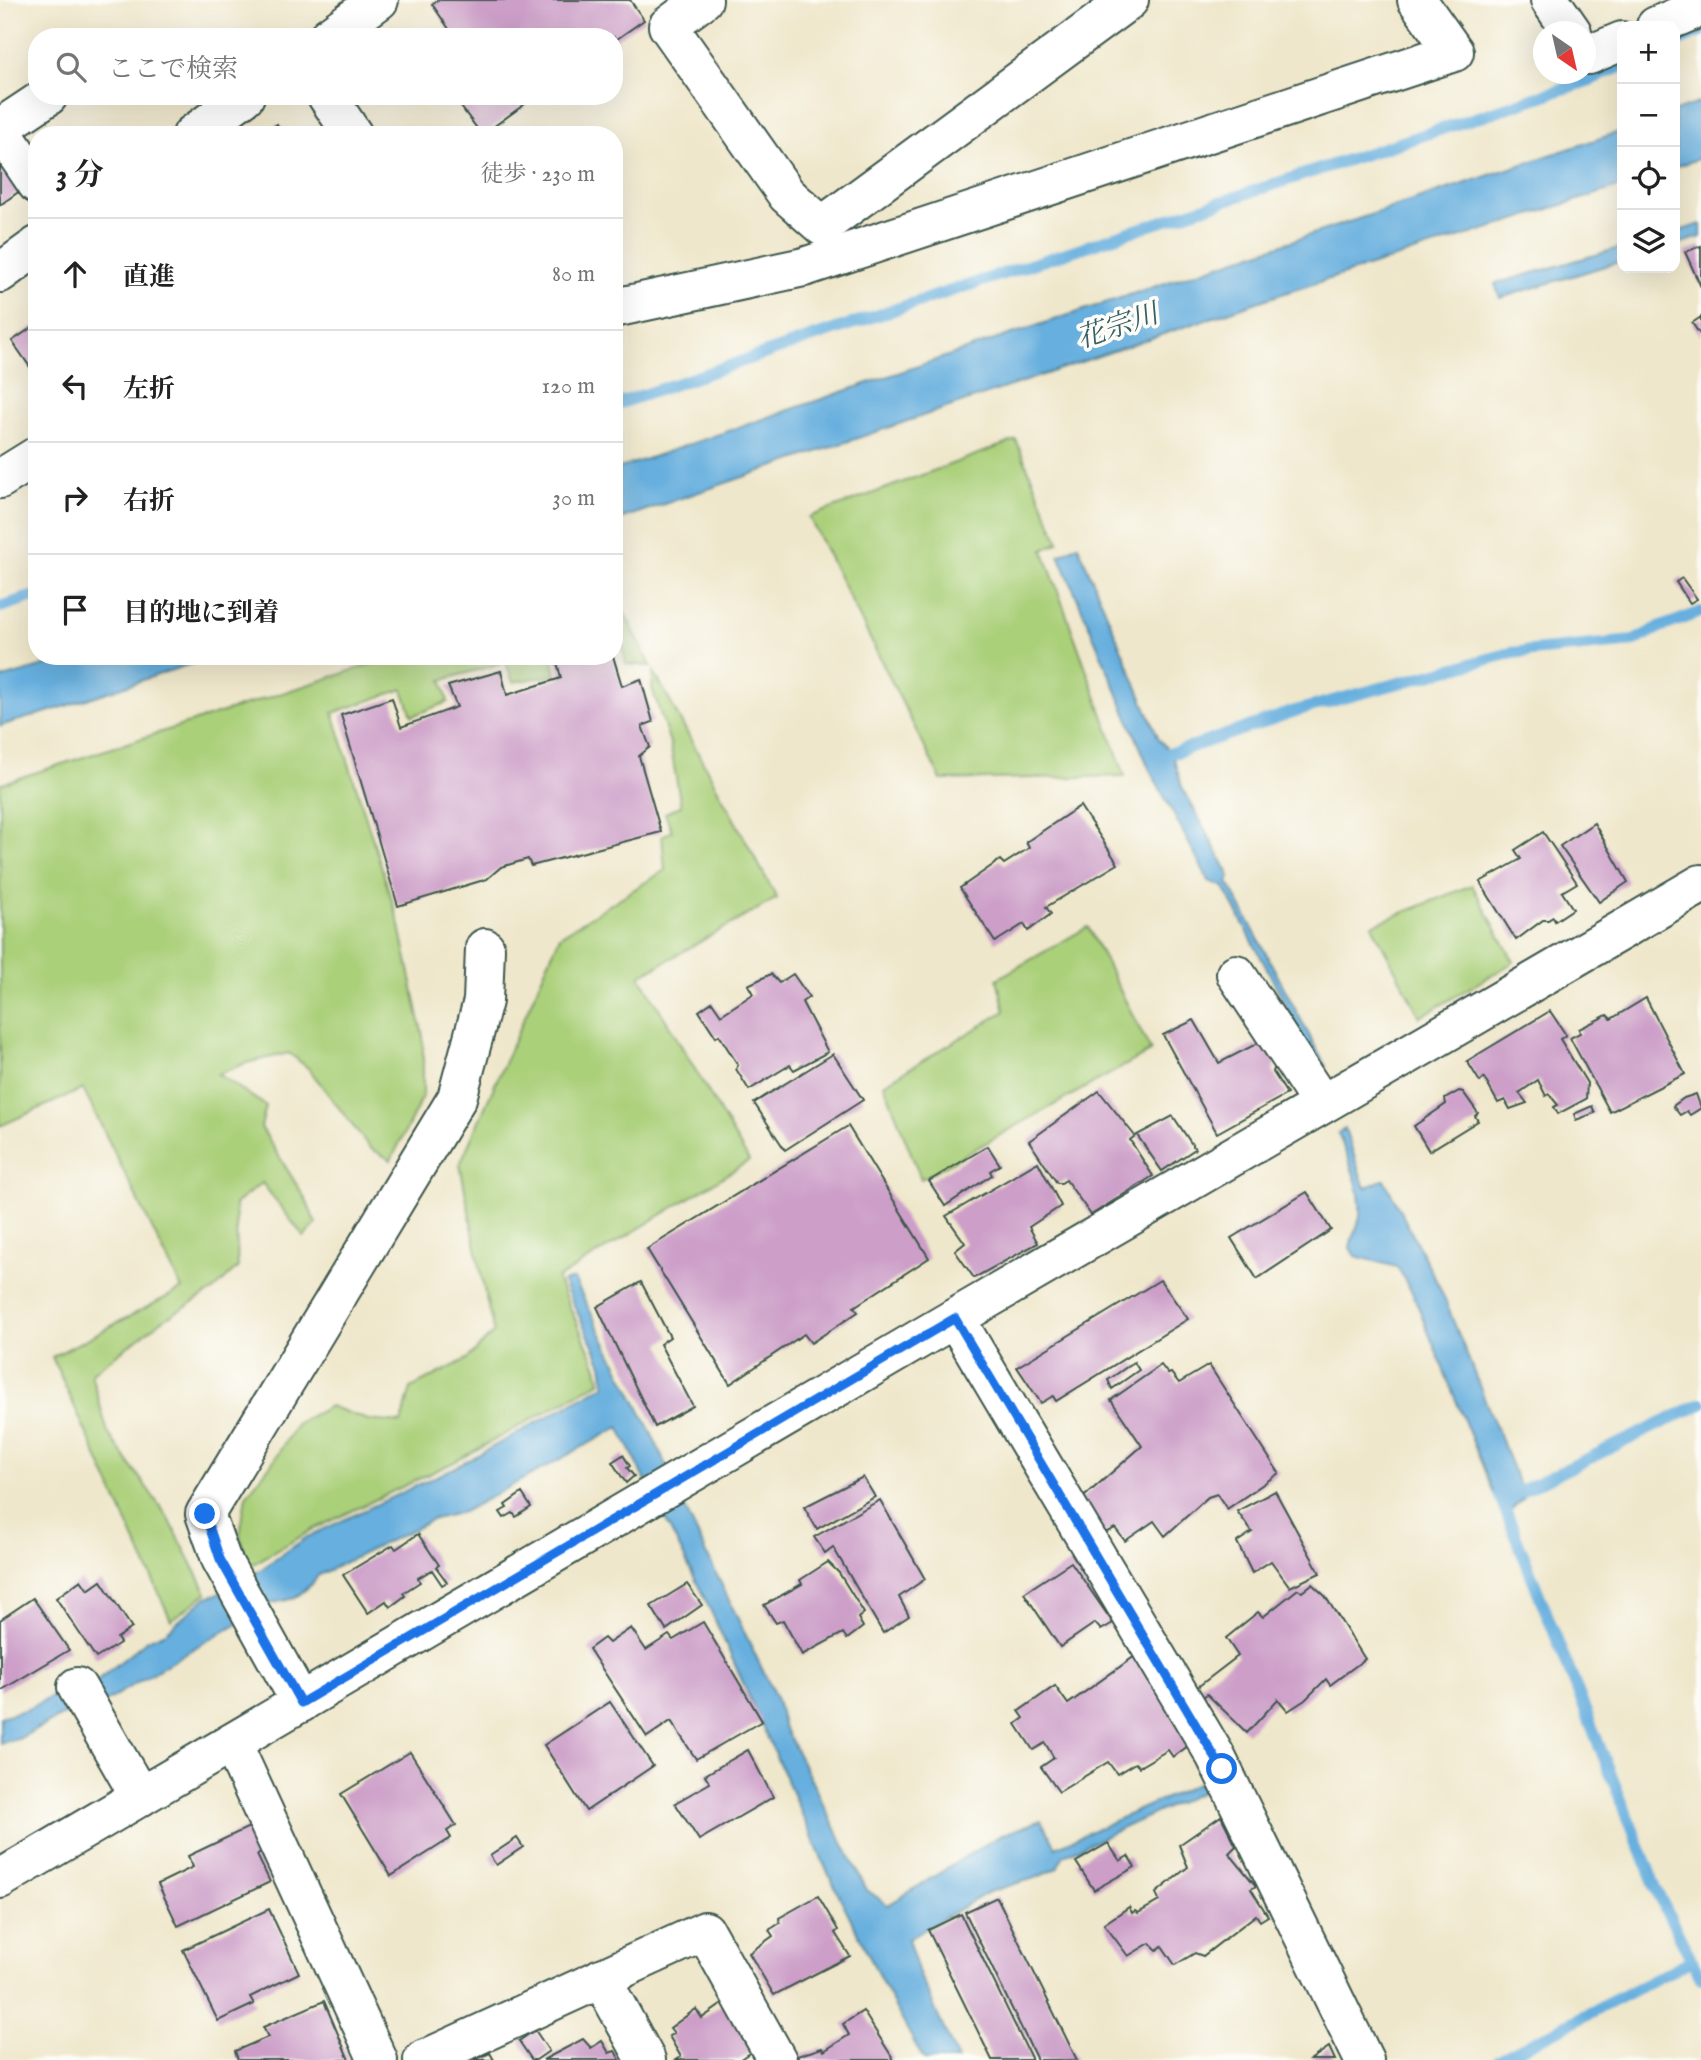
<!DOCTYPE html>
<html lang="ja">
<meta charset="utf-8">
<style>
body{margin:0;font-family:"IM FELL English","Noto Serif JP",serif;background:#f2f2f2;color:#222}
.controls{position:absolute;right:21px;top:21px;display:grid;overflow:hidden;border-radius:14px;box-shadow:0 7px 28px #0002}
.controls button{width:63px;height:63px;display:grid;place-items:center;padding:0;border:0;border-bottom:2px solid #e0e0e0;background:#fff;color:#222;font:35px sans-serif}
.compass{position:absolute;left:1533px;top:21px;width:63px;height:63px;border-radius:50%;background:#fff;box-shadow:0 7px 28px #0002;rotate:146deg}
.stop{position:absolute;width:21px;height:21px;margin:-16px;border:5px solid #1a73e8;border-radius:50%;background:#fff}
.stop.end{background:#1a73e8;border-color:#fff;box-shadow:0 2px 7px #0008}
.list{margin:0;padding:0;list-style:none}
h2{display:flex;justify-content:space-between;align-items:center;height:91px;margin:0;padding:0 28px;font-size:30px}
h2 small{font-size:23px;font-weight:400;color:#767676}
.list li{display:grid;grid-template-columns:46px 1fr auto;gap:21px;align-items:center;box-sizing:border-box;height:112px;padding:0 28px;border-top:2px solid #e0e0e0}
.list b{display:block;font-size:26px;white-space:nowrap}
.list em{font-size:23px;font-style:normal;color:#767676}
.icon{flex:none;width:38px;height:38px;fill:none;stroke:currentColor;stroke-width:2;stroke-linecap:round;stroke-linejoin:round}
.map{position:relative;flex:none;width:1701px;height:2060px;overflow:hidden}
.search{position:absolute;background:#fff;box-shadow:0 7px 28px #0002;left:28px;top:28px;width:595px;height:77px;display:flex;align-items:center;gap:18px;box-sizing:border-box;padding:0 24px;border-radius:28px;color:#767676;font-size:26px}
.panel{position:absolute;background:#fff;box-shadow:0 7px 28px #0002;left:28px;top:126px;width:595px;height:539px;border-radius:28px}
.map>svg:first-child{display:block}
.green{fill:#abd07a;stroke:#658657;stroke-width:2}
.water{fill:#66afde;stroke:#427689;stroke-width:2}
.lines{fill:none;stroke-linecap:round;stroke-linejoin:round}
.stream{stroke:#66afde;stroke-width:12}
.building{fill:#cc9ec8}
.minor-casing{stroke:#3e564b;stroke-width:42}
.minor{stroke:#fff;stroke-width:38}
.route{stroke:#1a73e8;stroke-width:9}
.labels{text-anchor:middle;stroke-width:7;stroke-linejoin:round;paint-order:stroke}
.water-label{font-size:28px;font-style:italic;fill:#345f67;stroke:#fdfcf7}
</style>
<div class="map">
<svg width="1701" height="2060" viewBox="0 0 1701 2060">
<rect width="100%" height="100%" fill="#fdfcf7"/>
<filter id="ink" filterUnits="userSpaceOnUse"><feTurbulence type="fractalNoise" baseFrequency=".0143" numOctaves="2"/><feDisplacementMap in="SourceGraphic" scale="14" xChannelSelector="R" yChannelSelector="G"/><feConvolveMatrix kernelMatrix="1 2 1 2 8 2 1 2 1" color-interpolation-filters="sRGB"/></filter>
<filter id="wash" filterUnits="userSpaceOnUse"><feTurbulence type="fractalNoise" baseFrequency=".00686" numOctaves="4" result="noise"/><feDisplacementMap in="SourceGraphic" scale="28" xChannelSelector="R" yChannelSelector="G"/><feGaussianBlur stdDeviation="1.57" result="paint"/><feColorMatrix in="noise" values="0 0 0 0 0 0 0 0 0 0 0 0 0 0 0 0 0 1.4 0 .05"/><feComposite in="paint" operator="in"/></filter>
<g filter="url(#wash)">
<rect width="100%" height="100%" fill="#efe7cb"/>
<g class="green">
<path d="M1016,440L1059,542L1043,550L1125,776L941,780L809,517Z"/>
<path d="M614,592L651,666L626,664L619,628L614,629Z"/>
<path d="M397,656H552L556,675L513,682L506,662L442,680L448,702L412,716L403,689L333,713L400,926L423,1037V1096L391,1160L370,1148L308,1068L289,1053L246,1063L218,1074L266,1106L261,1127L306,1200L316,1224L304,1237L262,1183L235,1204L238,1267L213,1291L164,1319L91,1374L108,1433L169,1519L207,1593L171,1620L52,1357L182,1289L83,1089L0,1126V784Z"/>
<path d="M654,672L777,898L640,976L749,1161L557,1279L597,1367L600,1382L454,1462L312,1530L248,1567L240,1535L246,1496L274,1460L297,1423L330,1406L368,1420L401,1423L411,1388L467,1359L494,1332L484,1289L460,1164L560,936L665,870L662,836L672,831L665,813L681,806L670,743L652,688Z"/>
<path d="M1472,885L1514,962L1420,1017L1372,925Z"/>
<path d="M1088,927L1151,1051L921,1179L884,1084L1005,1011L997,979Z"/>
</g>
<g class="water">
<path d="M1701,102V158L1675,167V111Z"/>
<path d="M1622,131V186L1269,298L614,521V470L1012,334Z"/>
<path d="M1701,224V237L1675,245V232Z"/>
<path d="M1622,247V261L1500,298L1495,284Z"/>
<path d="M1078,545L1159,739L1173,756L1182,787L1230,876L1228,882L1326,1067L1320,1070L1224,887L1209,881L1149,768L1059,555Z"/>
<path d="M78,656H214L54,710L0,726V679Z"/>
<path d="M1345,1129L1365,1188L1384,1179L1440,1288L1522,1492L1523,1498L1511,1510L1500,1509L1413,1294L1397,1267L1355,1256L1350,1248C1351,1236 1359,1226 1360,1216C1363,1188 1347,1158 1338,1133Z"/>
<path d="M574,1279L650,1430L690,1519L777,1700L783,1725L867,1890L888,1905L999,1836L1041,1820L1056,1847L1203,1781L1206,1790L1064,1855L1057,1868L1038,1877L989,1892L908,1939L919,1974L958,2060H924L889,1996L829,1875L710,1609L619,1427L463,1512L434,1519L317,1576L312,1584L295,1598L273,1603L191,1650L98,1706L75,1709L18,1739L0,1743V1717L28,1709L55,1695L98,1680L147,1640L166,1632L207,1597L220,1593L246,1580L307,1537L454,1468L605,1385L602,1364L563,1282Z"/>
</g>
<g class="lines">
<g class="stream">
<path d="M1675,43L1701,31"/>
<path d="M614,405L857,322L1590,80L1622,66"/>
<path d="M0,607L37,595"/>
<path d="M1155,755L1177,752L1295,711L1511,653L1634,641L1658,628L1701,612"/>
<path d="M1499,1494L1660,1898L1701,1978"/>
<path d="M1509,1497L1701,1404"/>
<path d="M1499,2060L1692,1960"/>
</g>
</g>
<g id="blocks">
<g class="building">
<path d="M438,0H630L644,20L614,41V37H438L449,29L432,4Z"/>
<path d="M453,96H536L482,135Z"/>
<path d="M237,118L249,135H214Z"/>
<path d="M277,124L284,135H262Z"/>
<path d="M0,154L24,188L0,205Z"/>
<path d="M1701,246V287L1685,252Z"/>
<path d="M1701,317V336L1692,323Z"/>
<path d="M37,324V377L12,341Z"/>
<path d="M1682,578L1697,599L1690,603L1676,582Z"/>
<path d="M560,656H613L622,686L641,679L653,722L642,726L650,747L639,756L661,832L531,866L528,859L501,867L487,879L398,906L341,715L392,698L401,727L457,707L448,686L501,671L507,695L561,678L556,658Z"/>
<path d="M1080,806L1118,864L1046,907L1051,914L1028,931L1024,924L995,942L960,888L1000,860L1004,864L1029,848L1026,842Z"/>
<path d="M1594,823L1628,882L1599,902L1560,846Z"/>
<path d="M1543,832L1577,883L1562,892L1573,909L1555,921L1553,917L1548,920H1543L1516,940L1480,882L1521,859L1515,850Z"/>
<path d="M771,974L779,983L793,974L809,997L802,1002L828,1052L794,1070L790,1065L749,1090L736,1069L738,1065L719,1035L716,1037L699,1011L712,1002L721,1015L753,994L748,985Z"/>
<path d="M1646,998L1685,1074L1610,1112L1570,1038L1580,1033L1579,1029L1607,1015L1611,1019Z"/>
<path d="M1550,1011L1566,1035L1560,1039L1587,1083L1586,1099L1558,1114L1554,1107L1558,1105L1549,1094L1546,1096L1538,1080L1519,1093L1527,1103L1510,1109L1505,1100L1498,1103L1484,1078L1480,1082L1467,1061Z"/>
<path d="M1194,1020L1219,1063L1262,1041L1277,1060L1273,1072L1287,1094L1217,1133L1163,1035Z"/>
<path d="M833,1054L863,1100L785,1150L754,1103Z"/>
<path d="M1099,1091L1135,1136L1130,1140L1153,1176L1091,1215L1066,1180L1061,1183H1057L1029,1141Z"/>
<path d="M1459,1091L1463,1092L1478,1113L1475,1116L1478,1121L1429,1151L1414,1126L1446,1104L1445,1099Z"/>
<path d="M1696,1094L1701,1108L1690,1115L1687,1111L1680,1115L1673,1106L1684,1098Z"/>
<path d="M1592,1106L1595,1113L1576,1120L1574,1114Z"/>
<path d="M1173,1116L1195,1149L1162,1171L1137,1135Z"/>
<path d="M848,1126L929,1258L854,1307L858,1312L811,1343L804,1334L730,1384L647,1249Z"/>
<path d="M988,1146L1000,1165L990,1171L992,1175L945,1206L929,1181Z"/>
<path d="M1038,1162L1061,1206L1029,1227L1038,1243L974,1278L955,1251L965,1243L946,1216Z"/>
<path d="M1307,1192L1331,1230L1257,1279L1231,1238Z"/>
<path d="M1160,1280L1188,1319L1056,1401L1053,1396L1041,1403L1017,1367Z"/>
<path d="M641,1282L670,1337L660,1344L693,1406L655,1427L597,1307Z"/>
<path d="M1134,1362L1139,1370L1112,1389L1108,1380Z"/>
<path d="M1161,1365L1168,1374L1171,1373L1179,1383L1209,1365L1279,1473L1227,1509L1217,1494L1208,1497L1165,1536L1154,1521L1125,1541L1115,1528L1103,1534L1078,1502L1142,1446L1111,1400Z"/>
<path d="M623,1455L630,1466L627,1468L634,1476L626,1483L612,1462Z"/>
<path d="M863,1477L875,1497L817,1529L804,1507Z"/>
<path d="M1275,1491L1320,1573L1290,1587L1271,1561L1252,1573L1237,1542L1252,1532L1237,1511Z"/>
<path d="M522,1493L531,1507L516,1517L513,1513L504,1518L500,1512L507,1508L505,1505Z"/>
<path d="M880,1500L925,1579L899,1597L909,1616L883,1633L833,1547L825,1553L814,1537Z"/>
<path d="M418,1534L439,1565L436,1567L447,1582L442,1585L432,1570L418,1578L420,1582L403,1593L405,1596L390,1607L386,1601L368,1613L343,1575L393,1545L396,1549Z"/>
<path d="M828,1562L839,1573L864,1613L858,1618L863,1627L847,1639L843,1633L802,1655L783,1620L776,1623L764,1605L802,1584L800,1580Z"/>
<path d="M1071,1562L1113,1623L1101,1630L1095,1623L1060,1647L1024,1593Z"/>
<path d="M81,1580L88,1590L101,1581L132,1628L117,1638L120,1643L96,1658L56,1598Z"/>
<path d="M687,1584L702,1605L666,1630L651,1606Z"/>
<path d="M1312,1584L1325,1596L1365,1659L1330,1685L1326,1679L1305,1700L1288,1711L1278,1699L1247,1733L1207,1694L1203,1697L1195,1689L1238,1656L1226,1638L1258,1612L1263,1617L1298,1589L1302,1592Z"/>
<path d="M33,1598L69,1650L0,1691V1620Z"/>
<path d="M703,1622L762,1721L696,1759L671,1721L647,1737L589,1649L604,1638L609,1643L631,1628L646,1650L669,1635L673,1640Z"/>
<path d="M1135,1656L1192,1743L1173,1757L1168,1750L1139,1767L1135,1763L1117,1774L1108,1762L1059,1792L1041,1767L1054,1758L1045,1743L1033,1750L1016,1724L1024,1718L1019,1711L1055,1686L1068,1704Z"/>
<path d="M610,1702L653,1766L586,1811L544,1745Z"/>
<path d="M748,1750L773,1797L699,1840L675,1803L710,1783L705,1775Z"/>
<path d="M410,1752L456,1825L447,1831L451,1838L391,1876L341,1794Z"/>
<path d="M1221,1816L1236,1846L1229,1853L1256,1886L1251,1889L1268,1916L1260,1921L1256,1915L1203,1956L1195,1953L1175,1965L1162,1946L1157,1950L1150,1943L1128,1956L1104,1924L1129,1907L1132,1913L1135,1911L1138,1913L1159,1901L1156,1893L1188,1867L1179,1845Z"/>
<path d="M253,1825L264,1851L257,1855L270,1882L178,1926L158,1884L193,1867L188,1856Z"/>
<path d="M517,1838L523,1847L496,1865L490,1856Z"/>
<path d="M1108,1843L1120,1861L1128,1856L1135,1867L1094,1890L1076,1862Z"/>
<path d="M818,1896L838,1930L835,1933L850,1956L774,1995L749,1953L773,1936L769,1930L780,1923L779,1918Z"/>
<path d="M997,1897L1077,2060H1037L965,1912Z"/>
<path d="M269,1909L299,1973L250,1997L254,2004L218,2021L183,1950Z"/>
<path d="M961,1914L1032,2060H992L928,1930Z"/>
<path d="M324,2001L349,2060H238L235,2051L268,2037L263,2027Z"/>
<path d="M724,2003L755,2049L739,2060H676L681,2057L669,2036L674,2033L670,2028L696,2009L702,2018Z"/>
<path d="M863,2011L894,2060H799L797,2056L822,2048L824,2051L849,2035L843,2024Z"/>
<path d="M535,2030L549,2051L536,2060H532L519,2041Z"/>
<path d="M583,2039L591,2048L602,2041L609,2053L615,2051L620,2060H543Z"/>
<path d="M1329,2047L1335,2060H1310Z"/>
<path d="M490,2053L494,2060H474Z"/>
</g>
</g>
</g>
<g filter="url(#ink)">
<use href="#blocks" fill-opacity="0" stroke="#3e564b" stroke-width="2"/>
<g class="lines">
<defs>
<g id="minor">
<path d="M703,0L668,26L787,195L822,226L1129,0"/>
<path d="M1550,0L1572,32"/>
<path d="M1656,26L1701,7"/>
<path d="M328,37L379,0"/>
<path d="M1586,49L1589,55L1622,41"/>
<path d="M327,96L353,135"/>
<path d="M0,128L48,96"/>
<path d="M0,129L37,184"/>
<path d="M192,135L245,96"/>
<path d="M0,273L37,246"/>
<path d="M614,308L804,267L1454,52L1417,0"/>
<path d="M0,479L37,456"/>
<path d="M1236,974L1322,1104"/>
<path d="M955,1318L1215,1755L1364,2060"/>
<path d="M77,1687L140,1797"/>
<path d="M301,1703L221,1559L205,1514L457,1098L483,1001L485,948"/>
<path d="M232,1743L378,2060"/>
<path d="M0,1879L955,1318L1701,884"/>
<path d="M601,1978L646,2060"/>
<path d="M423,2060L705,1931L777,2060"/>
</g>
</defs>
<use href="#minor" class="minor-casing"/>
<use href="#minor" class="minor"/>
</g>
</g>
<g class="lines" filter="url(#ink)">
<path class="route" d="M205,1514L220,1559L301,1703L955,1318L1222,1769"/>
</g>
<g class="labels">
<g class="water-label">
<text transform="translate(1117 325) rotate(-19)" y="10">花宗川</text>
</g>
</g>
</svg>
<div class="controls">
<button>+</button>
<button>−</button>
<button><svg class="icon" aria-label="locate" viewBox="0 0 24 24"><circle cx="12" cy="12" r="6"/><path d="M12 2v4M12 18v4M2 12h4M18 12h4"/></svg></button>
<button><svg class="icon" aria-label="layers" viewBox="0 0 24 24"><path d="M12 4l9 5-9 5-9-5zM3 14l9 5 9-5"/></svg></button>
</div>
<svg class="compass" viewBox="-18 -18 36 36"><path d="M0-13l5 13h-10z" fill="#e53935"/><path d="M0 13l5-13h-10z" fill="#767676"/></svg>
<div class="stop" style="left:1222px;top:1769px"></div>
<div class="stop end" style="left:205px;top:1514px"></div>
<div class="search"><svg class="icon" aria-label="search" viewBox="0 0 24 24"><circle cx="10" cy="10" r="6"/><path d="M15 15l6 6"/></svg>ここで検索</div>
<section class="panel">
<h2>3 分<small>徒歩 · 230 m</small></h2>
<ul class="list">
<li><svg class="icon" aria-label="ahead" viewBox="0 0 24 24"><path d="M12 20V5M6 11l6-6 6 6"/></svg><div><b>直進</b></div><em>80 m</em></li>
<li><svg class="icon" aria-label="left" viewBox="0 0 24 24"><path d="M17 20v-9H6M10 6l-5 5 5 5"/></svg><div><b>左折</b></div><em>120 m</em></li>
<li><svg class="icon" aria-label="right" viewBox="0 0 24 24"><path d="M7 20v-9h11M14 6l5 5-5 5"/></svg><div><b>右折</b></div><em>30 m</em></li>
<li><svg class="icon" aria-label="arrive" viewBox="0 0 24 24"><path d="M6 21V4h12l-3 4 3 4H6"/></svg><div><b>目的地に到着</b></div></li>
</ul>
</section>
</div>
